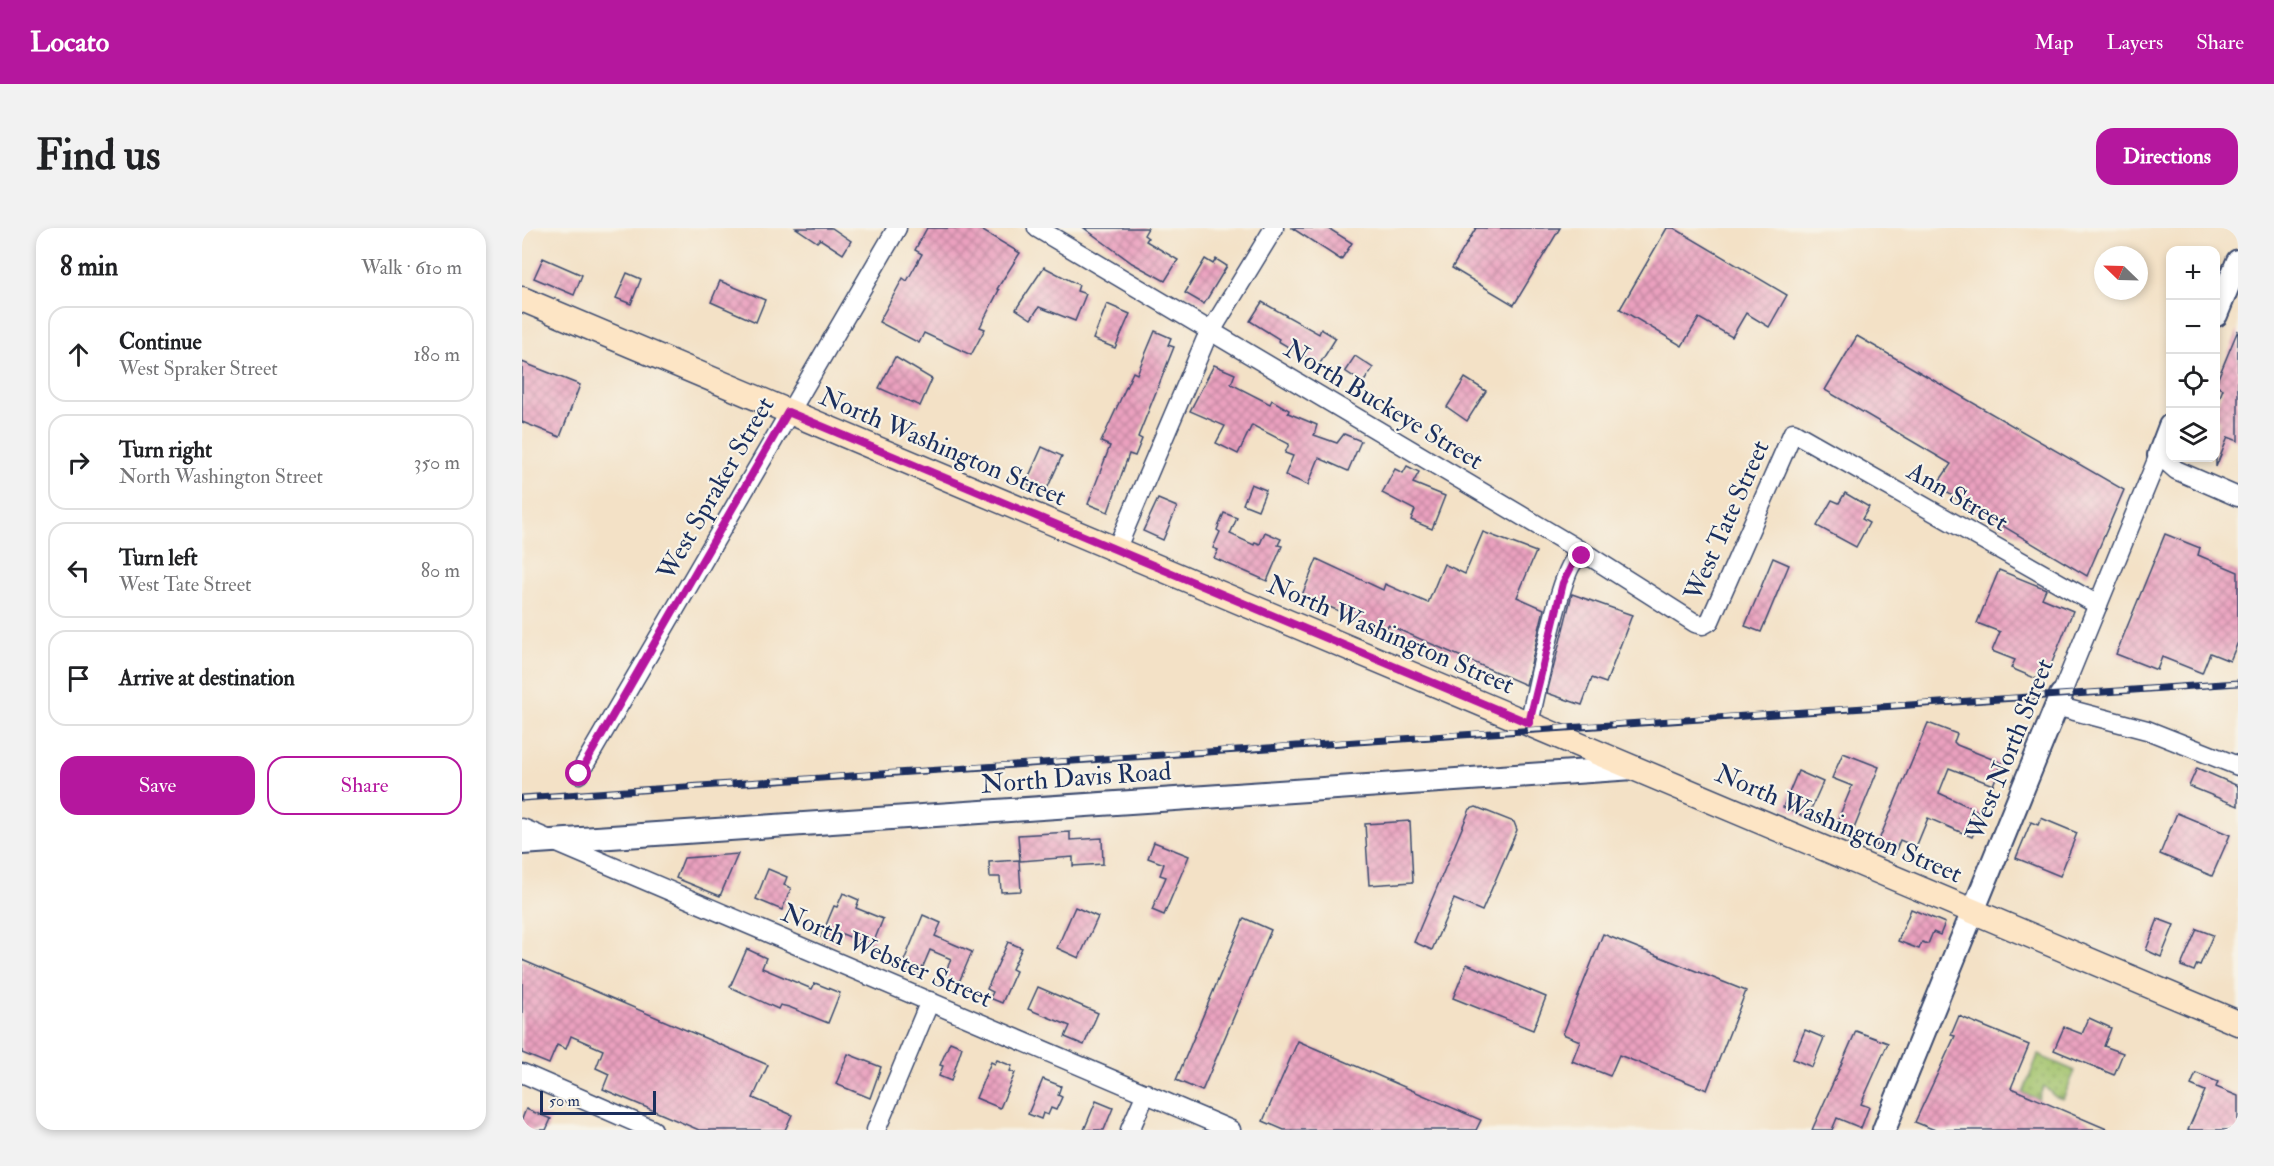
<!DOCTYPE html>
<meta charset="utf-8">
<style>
body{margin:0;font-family:"IM FELL Double Pica",serif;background:#f2f2f2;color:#202124}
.controls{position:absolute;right:18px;top:18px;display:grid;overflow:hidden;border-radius:12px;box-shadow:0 3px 9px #0003}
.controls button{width:54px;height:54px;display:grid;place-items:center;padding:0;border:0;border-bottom:2px solid #e0e0e0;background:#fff;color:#202124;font:30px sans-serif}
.compass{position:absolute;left:1572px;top:18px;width:54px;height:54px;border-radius:50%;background:#fff;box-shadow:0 3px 9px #0003;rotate:293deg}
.scale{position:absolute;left:18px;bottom:15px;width:116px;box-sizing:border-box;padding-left:6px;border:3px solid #1b2f5e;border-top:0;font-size:16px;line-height:21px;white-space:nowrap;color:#1b2f5e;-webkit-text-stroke:4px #f7f3e8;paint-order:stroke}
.stop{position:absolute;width:18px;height:18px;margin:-14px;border:4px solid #b5179e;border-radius:50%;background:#fff}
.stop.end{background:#b5179e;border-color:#fff;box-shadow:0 2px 6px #0008}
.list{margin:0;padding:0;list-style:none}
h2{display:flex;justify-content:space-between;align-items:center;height:78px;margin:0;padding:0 24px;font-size:26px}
h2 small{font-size:20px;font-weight:400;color:#757577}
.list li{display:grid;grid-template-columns:39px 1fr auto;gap:18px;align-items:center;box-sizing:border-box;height:96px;margin:0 12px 12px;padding:0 12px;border:2px solid #e0e0e0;border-radius:18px}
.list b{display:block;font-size:22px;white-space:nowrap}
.list p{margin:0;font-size:20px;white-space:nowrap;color:#757577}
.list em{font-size:20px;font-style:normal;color:#757577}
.actions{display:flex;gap:12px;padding:18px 24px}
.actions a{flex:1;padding:14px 0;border:2px solid #b5179e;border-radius:18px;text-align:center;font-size:21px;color:#b5179e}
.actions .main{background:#b5179e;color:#fff}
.icon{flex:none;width:33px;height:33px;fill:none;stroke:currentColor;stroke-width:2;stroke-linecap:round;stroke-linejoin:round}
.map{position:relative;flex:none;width:1716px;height:902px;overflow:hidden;border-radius:18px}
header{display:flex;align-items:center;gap:36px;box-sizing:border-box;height:84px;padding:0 30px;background:#b5179e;color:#fff}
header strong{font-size:28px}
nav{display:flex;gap:33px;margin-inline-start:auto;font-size:21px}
.intro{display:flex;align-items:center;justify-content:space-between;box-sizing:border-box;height:144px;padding:0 36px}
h1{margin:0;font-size:42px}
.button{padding:15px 27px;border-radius:18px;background:#b5179e;color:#fff;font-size:21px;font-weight:700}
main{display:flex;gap:36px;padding:0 36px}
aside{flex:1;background:#fff;border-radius:18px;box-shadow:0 3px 9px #0003}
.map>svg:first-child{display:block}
.park{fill:url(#park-dots);stroke:#5e7864;stroke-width:1.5}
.building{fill:url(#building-cross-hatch)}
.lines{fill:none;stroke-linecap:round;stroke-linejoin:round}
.minor-casing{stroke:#3b4a6e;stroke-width:21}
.tertiary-casing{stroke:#3b4a6e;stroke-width:26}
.secondary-casing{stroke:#3b4a6e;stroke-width:27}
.minor{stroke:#fff;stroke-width:18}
.tertiary{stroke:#fff;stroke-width:22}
.secondary{stroke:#fde5c5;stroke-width:24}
.rail-casing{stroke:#1b2f5e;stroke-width:7}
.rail{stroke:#f7f3e8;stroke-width:4.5;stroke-dasharray:14;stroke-linecap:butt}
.route{stroke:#b5179e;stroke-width:8}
.labels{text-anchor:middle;stroke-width:4.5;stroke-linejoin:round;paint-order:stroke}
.street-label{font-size:26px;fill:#1b2f5e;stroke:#f7f3e8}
</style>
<header>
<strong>Locato</strong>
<nav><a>Map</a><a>Layers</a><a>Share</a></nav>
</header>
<div class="intro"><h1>Find us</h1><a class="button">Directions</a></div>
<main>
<aside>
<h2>8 min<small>Walk · 610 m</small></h2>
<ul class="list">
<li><svg class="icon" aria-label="ahead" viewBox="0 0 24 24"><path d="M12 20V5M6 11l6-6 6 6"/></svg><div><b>Continue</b><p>West Spraker Street</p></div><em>180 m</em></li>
<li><svg class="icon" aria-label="right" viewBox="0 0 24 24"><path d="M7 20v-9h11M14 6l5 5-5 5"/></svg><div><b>Turn right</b><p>North Washington Street</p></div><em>350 m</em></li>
<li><svg class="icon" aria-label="left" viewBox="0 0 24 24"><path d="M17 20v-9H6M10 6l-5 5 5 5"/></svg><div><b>Turn left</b><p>West Tate Street</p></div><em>80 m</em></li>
<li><svg class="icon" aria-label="arrive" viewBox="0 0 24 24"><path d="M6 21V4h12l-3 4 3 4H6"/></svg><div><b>Arrive at destination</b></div></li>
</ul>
<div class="actions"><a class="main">Save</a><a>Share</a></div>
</aside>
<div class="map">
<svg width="1716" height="902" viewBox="0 0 1716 902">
<defs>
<pattern id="park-dots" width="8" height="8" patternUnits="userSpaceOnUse" patternTransform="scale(1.5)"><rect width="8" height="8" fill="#a1c26b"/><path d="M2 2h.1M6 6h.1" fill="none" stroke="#829e5b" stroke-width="1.8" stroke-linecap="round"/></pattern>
<pattern id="building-cross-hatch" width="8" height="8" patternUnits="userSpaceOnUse" patternTransform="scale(1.5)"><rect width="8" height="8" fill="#eba1bf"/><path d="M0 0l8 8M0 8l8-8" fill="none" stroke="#be849e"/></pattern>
</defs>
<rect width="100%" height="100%" fill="#f7f3e8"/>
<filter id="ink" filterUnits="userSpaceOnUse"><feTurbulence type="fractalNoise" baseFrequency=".0167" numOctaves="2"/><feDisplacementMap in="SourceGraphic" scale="12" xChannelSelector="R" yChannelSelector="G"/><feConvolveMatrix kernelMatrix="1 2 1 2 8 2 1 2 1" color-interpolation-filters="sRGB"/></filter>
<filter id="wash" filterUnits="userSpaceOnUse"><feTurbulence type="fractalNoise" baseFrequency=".008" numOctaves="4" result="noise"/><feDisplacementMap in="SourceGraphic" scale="24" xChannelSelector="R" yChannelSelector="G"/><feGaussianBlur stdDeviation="1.35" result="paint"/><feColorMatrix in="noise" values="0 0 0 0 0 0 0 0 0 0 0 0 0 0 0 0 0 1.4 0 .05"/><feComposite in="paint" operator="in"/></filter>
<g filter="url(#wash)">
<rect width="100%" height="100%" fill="#f3e1c6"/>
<path class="park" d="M1516,827L1553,843L1541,871L1532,868L1522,858L1516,871L1501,865Z"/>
<g id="blocks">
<g class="building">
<path d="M274,0H310L329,13L321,26L298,11L295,14Z"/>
<path d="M405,0H456L498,25L475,61L477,62L458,99L463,101L449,127L402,105L397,115L357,94L381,50L385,53L400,26L393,22Z"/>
<path d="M562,0H626L622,7L626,10L624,13L656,32L643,53L610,35Z"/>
<path d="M770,0H806L830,15L819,32Z"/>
<path d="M954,0H1038L992,77L930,40Z"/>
<path d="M1145,0H1152L1265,67L1247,99L1224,85L1210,109L1177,90L1160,118L1098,81Z"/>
<path d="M21,30L60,47L52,67L12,50Z"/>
<path d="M683,31L691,36L694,31L705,38L682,76L663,65Z"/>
<path d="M522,39L557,57L555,63L564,66L553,93L517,79L509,91L494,81Z"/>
<path d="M105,45L119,51L109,76L94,70Z"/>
<path d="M198,53L243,72L234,94L189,74Z"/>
<path d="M740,74L797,106L799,101L814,110L797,137L756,113L757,111L728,93Z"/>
<path d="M585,76L608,86L593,120L571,111Z"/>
<path d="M1716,102V213L1706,209L1694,239V203L1698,192L1694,191V179L1701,161L1694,158V155Z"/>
<path d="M633,103L649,110L646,117L652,119L616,209L620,211L613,228L607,226L586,284L566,276L588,218L579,214L611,144L615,146Z"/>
<path d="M1335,108L1602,262L1565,348L1414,258L1429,236L1303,162Z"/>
<path d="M833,128L851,140L841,155L823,143Z"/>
<path d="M373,129L410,151L398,178L357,160Z"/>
<path d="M0,134L58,157L38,209L0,194Z"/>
<path d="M692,137L713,146L709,156L748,176L750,172L767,182L766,185L795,197L792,207L815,215L822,206L839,213L826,243L797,230L786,257L763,247L771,228L763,225L767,216L730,197L716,226L694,215L703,198L668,183Z"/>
<path d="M943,150L964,163L945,193L925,179Z"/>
<path d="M520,219L540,228L524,263L504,255Z"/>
<path d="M885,238L897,244L891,255L923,268L910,301L889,292L893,282L860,265L873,241L881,245Z"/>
<path d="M729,256L744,262L736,282L721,276Z"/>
<path d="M1323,265L1347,279L1340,291L1347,295L1334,319L1295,298L1310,272L1317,275Z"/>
<path d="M636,271L655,279L641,312L621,303Z"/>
<path d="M702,285L715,290L708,306L732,317L733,314L738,316L743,304L759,311L756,317L760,318L745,353L692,330L696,322L691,320L698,304L695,302Z"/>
<path d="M961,304L1014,324L995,369L1022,381L1004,457L866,397L863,403L780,367L795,331L861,362L863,356L906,375L922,336L943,346Z"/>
<path d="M1643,306L1678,320L1676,327L1716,344V414L1708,433L1688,425L1680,445L1640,429L1635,442L1594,426Z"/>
<path d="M1251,330L1267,337L1239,404L1223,398Z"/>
<path d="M1477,342L1524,361L1520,370L1551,383L1522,454L1489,440L1493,432L1470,423L1478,404L1455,395Z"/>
<path d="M1050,366L1110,387L1084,455L1070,450L1060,477L1025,465Z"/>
<path d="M1406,495L1435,506L1432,514L1435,517L1480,535L1471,557L1427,540L1417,565L1461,585L1450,609L1406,590L1394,619L1378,612L1372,627L1354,619Z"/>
<path d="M1321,525L1357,539L1329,608L1312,601L1330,558L1310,550Z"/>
<path d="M1675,540L1716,558V578L1667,558Z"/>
<path d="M1276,543L1301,554L1285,590L1261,579Z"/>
<path d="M954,579L992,594L995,602L960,683L932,671L910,722L892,714L948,581Z"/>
<path d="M1655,585L1708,607L1690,648L1638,626Z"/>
<path d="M1519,590L1555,605L1538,648L1494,630L1509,594L1516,597Z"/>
<path d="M888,593L891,654L847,657L843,596Z"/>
<path d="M548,604V612L580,610L581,636L551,638V629L498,633L496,607Z"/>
<path d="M632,614L667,628L642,687L630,682L644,649L638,647L642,636L626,630Z"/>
<path d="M216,626L198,668L154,650L162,630Z"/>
<path d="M497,632L499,663L479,664L478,649H468L467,634Z"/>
<path d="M246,641L265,649L262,657L269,660L260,682L234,671Z"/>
<path d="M321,665L337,672L334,680L361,691L350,718L318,705L314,715L299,709L312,678L315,679Z"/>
<path d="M553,679L576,689L557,730L535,720Z"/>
<path d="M1389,681L1423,695L1418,707L1411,704L1406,716L1400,714L1397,721L1376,713Z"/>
<path d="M401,687L419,695L413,708L450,724L437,754L422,748L429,731L408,722L397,748L379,740Z"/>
<path d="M722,690L749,702L680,863L654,852Z"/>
<path d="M1636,691L1652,697L1639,729L1624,722Z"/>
<path d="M1675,701L1691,707L1678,737L1675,736L1672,743L1659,738Z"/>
<path d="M1081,706L1224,763L1185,862L1097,827L1088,848L1050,833L1058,813L1041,806Z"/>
<path d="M486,714L500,720L490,741L494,743L480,775L468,770L471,764L465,761Z"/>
<path d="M225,721L244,730L240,740L290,761L293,755L318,765L306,795L267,779L258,777L256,781L208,759Z"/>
<path d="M0,732L246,837L231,870L270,887L263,902H177L81,861L87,846L74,840L81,822L49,808L44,821L35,817L27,836L0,825Z"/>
<path d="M945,736L1024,769L1011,802L931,770Z"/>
<path d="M516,759L576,785L562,817L543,809L548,798L506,781Z"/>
<path d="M1437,788L1507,817L1489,860L1587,902H1413L1393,894L1433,808L1429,807Z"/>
<path d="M1567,790L1589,800L1582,818L1601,825L1592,847L1532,822L1542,799L1560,806Z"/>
<path d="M1283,802L1302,810L1290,839L1271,831Z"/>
<path d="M1334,803L1366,815L1339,876L1347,879L1339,900L1315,890L1310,902H1290Z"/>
<path d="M776,813L959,892L954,902H762L741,893Z"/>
<path d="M428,814L440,819L429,853L417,848L421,838L418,837Z"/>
<path d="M326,826L359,839L348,870L314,856Z"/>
<path d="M475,832L490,838L488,843L493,845L478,880L454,870L469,834L473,836Z"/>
<path d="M1674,845L1696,854L1694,859L1716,868V902H1666L1683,863L1669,857Z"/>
<path d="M521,851L539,858L536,867L540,869L534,882L529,880L526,887L521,885L519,891L506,886Z"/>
<path d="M574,873L591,880L582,902H562Z"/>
<path d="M4,881L29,891L24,902H0V891Z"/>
</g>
</g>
</g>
<g filter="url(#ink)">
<use href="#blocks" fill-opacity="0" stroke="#3b4a6e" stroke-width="1.5"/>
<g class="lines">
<defs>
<g id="minor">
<path d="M515,0L1069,329L1173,395L1181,397L1188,393L1271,204L1576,377"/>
<path d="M594,322L683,113L752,0"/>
<path d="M1539,467L1637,227L1654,242L1716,269"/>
<path d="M1534,478L1625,502L1716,538"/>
<path d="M1007,495C1014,467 1037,349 1052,333C1057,328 1063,329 1069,329"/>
<path d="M57,546L375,0"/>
<path d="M0,600L709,902"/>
<path d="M0,845L131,902"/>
<path d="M354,902L408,773"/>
<path d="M608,902L624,865"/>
</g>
<g id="tertiary">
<path d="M1694,87L1716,33"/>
<path d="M1637,227L1648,198"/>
<path d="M0,615L1112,540"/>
<path d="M1362,902L1539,467"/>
</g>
<path id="secondary" d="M0,71L1716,795"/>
</defs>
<use href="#minor" class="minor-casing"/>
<use href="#tertiary" class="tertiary-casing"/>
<use href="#secondary" class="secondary-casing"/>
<use href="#minor" class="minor"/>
<use href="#tertiary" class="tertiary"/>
<use href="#secondary" class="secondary"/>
<defs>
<path id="rail" d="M0,570C572,531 1144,492 1716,455"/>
</defs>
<use href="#rail" class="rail-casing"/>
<use href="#rail" class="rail"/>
</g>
</g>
<g class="lines" filter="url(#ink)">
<path class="route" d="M57,546L266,184L1007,495L1041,355L1052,333L1060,328"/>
</g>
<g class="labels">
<g class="street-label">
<text transform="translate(862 176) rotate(31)" y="9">North Buckeye Street</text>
<text transform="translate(421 218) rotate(23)" y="9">North Washington Street</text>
<text transform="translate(193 260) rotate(-60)" y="9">West Spraker Street</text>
<text transform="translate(1436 268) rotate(30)" y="9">Ann Street</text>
<text transform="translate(1204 292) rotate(-66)" y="9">West Tate Street</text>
<text transform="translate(869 406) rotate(23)" y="9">North Washington Street</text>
<text transform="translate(1487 521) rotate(-68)" y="9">West North Street</text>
<text transform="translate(554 549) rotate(-4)" y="9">North Davis Road</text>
<text transform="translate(1317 595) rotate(23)" y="9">North Washington Street</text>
<text transform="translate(365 727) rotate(23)" y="9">North Webster Street</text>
</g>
</g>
</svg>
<div class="controls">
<button>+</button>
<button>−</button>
<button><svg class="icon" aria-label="locate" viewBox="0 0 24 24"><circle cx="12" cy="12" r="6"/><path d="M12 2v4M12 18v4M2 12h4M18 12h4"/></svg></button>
<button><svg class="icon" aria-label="layers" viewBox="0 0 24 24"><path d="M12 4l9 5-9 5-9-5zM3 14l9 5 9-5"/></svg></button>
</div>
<svg class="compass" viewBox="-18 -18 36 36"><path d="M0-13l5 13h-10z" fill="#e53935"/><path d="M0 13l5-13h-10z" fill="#757577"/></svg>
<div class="scale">50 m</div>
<div class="stop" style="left:57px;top:546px"></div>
<div class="stop end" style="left:1060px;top:328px"></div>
</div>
</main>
